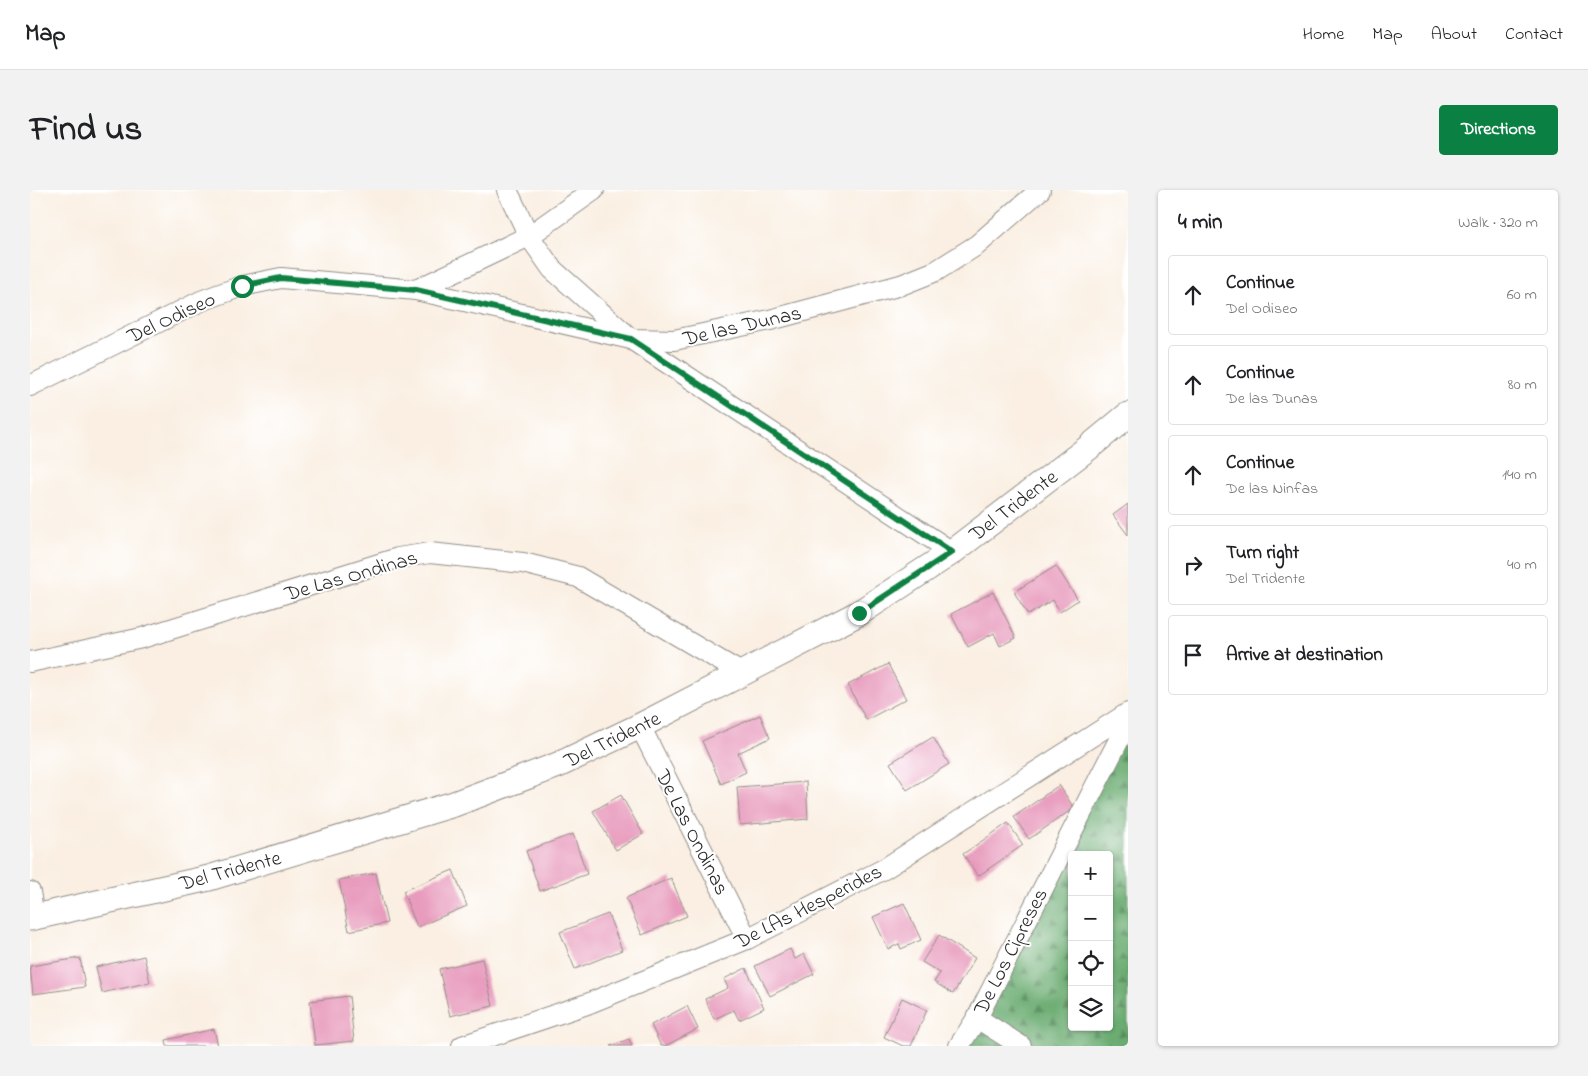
<!DOCTYPE html>
<meta charset="utf-8">
<style>
body{margin:0;font-family:"Indie Flower",sans-serif;background:#f2f2f2;color:#202124}
.controls{position:absolute;right:15px;bottom:15px;display:grid;overflow:hidden;border-radius:5px;box-shadow:0 1px 4px #0004}
.controls button{width:45px;height:45px;display:grid;place-items:center;padding:0;border:0;border-bottom:1px solid #e0e0e0;background:#fff;color:#202124;font:25px sans-serif}
.stop{position:absolute;width:15px;height:15px;margin:-11px;border:4px solid #0b8043;border-radius:50%;background:#fff}
.stop.end{background:#0b8043;border-color:#fff;box-shadow:0 1px 5px #0008}
.list{margin:0;padding:0;list-style:none}
h2{display:flex;justify-content:space-between;align-items:center;height:65px;margin:0;padding:0 20px;font-size:21px}
h2 small{font-size:16px;font-weight:400;color:#757577}
.list li{display:grid;grid-template-columns:32px 1fr auto;gap:15px;align-items:center;box-sizing:border-box;height:80px;margin:0 10px 10px;padding:0 10px;border:1px solid #e0e0e0;border-radius:5px}
.list b{display:block;font-size:19px;white-space:nowrap}
.list p{margin:0;font-size:16px;white-space:nowrap;color:#757577}
.list em{font-size:16px;font-style:normal;color:#757577}
.icon{flex:none;width:28px;height:28px;fill:none;stroke:currentColor;stroke-width:2;stroke-linecap:round;stroke-linejoin:round}
.map{position:relative;flex:none;width:1098px;height:856px;overflow:hidden;border-radius:5px}
header{display:flex;align-items:center;gap:30px;box-sizing:border-box;height:70px;padding:0 25px;background:#fff;border-bottom:1px solid #e0e0e0}
header strong{font-size:24px}
nav{display:flex;gap:28px;margin-inline-start:auto;font-size:18px}
.intro{display:flex;align-items:center;justify-content:space-between;box-sizing:border-box;height:120px;padding:0 30px}
h1{margin:0;font-size:35px}
.button{padding:12px 22px;border-radius:5px;background:#0b8043;color:#fff;font-size:18px;font-weight:700}
main{display:flex;gap:30px;padding:0 30px}
aside{flex:1;background:#fff;border-radius:5px;box-shadow:0 1px 4px #0004}
.map>svg:first-child{display:block}
.forest{fill:url(#forest-firs);stroke:#4a6c4e;fill-rule:evenodd}
.building{fill:#e89bbd}
.lines{fill:none;stroke-linecap:round;stroke-linejoin:round}
.minor-casing{stroke:#928d86;stroke-width:22}
.major-casing{stroke:#928d86;stroke-width:27}
.minor{stroke:#fff;stroke-width:20}
.major{stroke:#fff;stroke-width:25}
.route{stroke:#0b8043;stroke-width:6}
.labels{text-anchor:middle;stroke-width:4;stroke-linejoin:round;paint-order:stroke}
.street-label{font-size:21px;fill:#2b2b2b;stroke:#fff}
</style>
<header>
<strong>Map</strong>
<nav><a>Home</a><a>Map</a><a>About</a><a>Contact</a></nav>
</header>
<div class="intro"><h1>Find us</h1><a class="button">Directions</a></div>
<main>
<div class="map">
<svg width="1098" height="856" viewBox="0 0 1098 856">
<defs>
<pattern id="forest-firs" width="22" height="20" patternUnits="userSpaceOnUse" patternTransform="scale(1.25)"><rect width="22" height="20" fill="#6aac71"/><path d="M5 1l3.5 6h-7zM16 11l3.5 6h-7z" fill="#578c5d"/></pattern>
</defs>
<rect width="100%" height="100%" fill="#fff"/>
<filter id="ink" filterUnits="userSpaceOnUse"><feTurbulence type="fractalNoise" baseFrequency=".02" numOctaves="2"/><feDisplacementMap in="SourceGraphic" scale="10" xChannelSelector="R" yChannelSelector="G"/><feConvolveMatrix kernelMatrix="1 2 1 2 8 2 1 2 1" color-interpolation-filters="sRGB"/></filter>
<filter id="wash" filterUnits="userSpaceOnUse"><feTurbulence type="fractalNoise" baseFrequency=".0096" numOctaves="4" result="noise"/><feDisplacementMap in="SourceGraphic" scale="20" xChannelSelector="R" yChannelSelector="G"/><feGaussianBlur stdDeviation="1.12" result="paint"/><feColorMatrix in="noise" values="0 0 0 0 0 0 0 0 0 0 0 0 0 0 0 0 0 1.4 0 .05"/><feComposite in="paint" operator="in"/></filter>
<g filter="url(#wash)">
<rect width="100%" height="100%" fill="#faefe2"/>
<path class="forest" d="M1098,532V856H928ZM1042,665H1079V837H1042Z"/>
<g id="blocks">
<g class="building">
<path d="M1098,314V345L1083,325Z"/>
<path d="M1026,376L1048,410L1030,422L1023,410L998,425L984,402Z"/>
<path d="M963,402L986,448L970,456L964,443L938,457L921,424Z"/>
<path d="M858,474L876,509L836,530L818,495Z"/>
<path d="M730,525L740,548L708,563L716,582L691,594L672,551Z"/>
<path d="M903,547L919,574L877,600L860,573Z"/>
<path d="M776,592L778,629L710,635L707,597Z"/>
<path d="M1029,595L1044,618L999,649L984,627Z"/>
<path d="M591,605L613,644L586,660L563,621Z"/>
<path d="M978,633L993,655L948,686L933,664Z"/>
<path d="M543,644L557,684L510,701L496,661Z"/>
<path d="M423,680L437,716L387,737L373,701Z"/>
<path d="M346,683L357,733L319,741L309,690Z"/>
<path d="M641,688L657,726L612,745L596,708Z"/>
<path d="M874,713L891,750L871,759L869,754L858,759L843,727Z"/>
<path d="M578,724L592,760L545,779L530,742Z"/>
<path d="M909,745L945,768L923,804L904,792L910,783L892,772Z"/>
<path d="M760,759L765,769L774,764L784,784L740,806L725,776Z"/>
<path d="M114,766L120,792L72,803L66,777Z"/>
<path d="M50,768L55,797L3,804L0,776Z"/>
<path d="M452,769L463,816L420,826L409,779Z"/>
<path d="M716,778L734,818L709,830L704,820L684,829L675,809L698,798L694,789Z"/>
<path d="M319,806L324,851L285,855L280,811Z"/>
<path d="M872,808L897,820L881,856H873L854,847Z"/>
<path d="M657,816L668,839L635,856H631L621,835Z"/>
<path d="M184,839L188,856H137L136,850Z"/>
<path d="M599,849L602,856H580Z"/>
</g>
</g>
</g>
<g filter="url(#ink)">
<use href="#blocks" fill-opacity="0" stroke="#928d86" stroke-width="1"/>
<g class="lines">
<defs>
<g id="minor">
<path d="M477,0L499,46L522,79L601,149L922,362"/>
<path d="M386,100L601,149L644,150L740,130L871,95L906,81L947,55L1010,0"/>
<path d="M0,196L171,111L212,96L251,88L386,100L499,46L564,0"/>
<path d="M0,472L112,448L368,368L400,363L493,373L548,387L713,484"/>
<path d="M610,536L717,749"/>
<path d="M0,702L4,727"/>
<path d="M947,828L991,856"/>
<path d="M432,856L557,814L717,749L854,679L1098,523"/>
<path d="M929,856L947,828L1098,532"/>
</g>
<path id="major" d="M0,728L179,688L424,614L528,575L610,536L829,423L922,362L1058,258L1098,225"/>
</defs>
<use href="#minor" class="minor-casing"/>
<use href="#major" class="major-casing"/>
<use href="#minor" class="minor"/>
<use href="#major" class="major"/>
</g>
</g>
<g class="lines" filter="url(#ink)">
<path class="route" d="M212,96L251,88L386,100L601,149L922,362L829,423"/>
</g>
<g class="labels">
<g class="street-label">
<text transform="translate(141 127) rotate(-25)" y="7">Del Odiseo</text>
<text transform="translate(712 135) rotate(-13)" y="7">De las Dunas</text>
<text transform="translate(983 315) rotate(-37)" y="7">Del Tridente</text>
<text transform="translate(321 385) rotate(-16)" y="7">De Las Ondinas</text>
<text transform="translate(582 549) rotate(-26)" y="7">Del Tridente</text>
<text transform="translate(663 642) rotate(63)" y="7">De Las Ondinas</text>
<text transform="translate(200 680) rotate(-15)" y="7">Del Tridente</text>
<text transform="translate(778 716) rotate(-27)" y="7">De LAs Hesperides</text>
<text transform="translate(980 761) rotate(-63)" y="7">De Los Cipreses</text>
</g>
</g>
</svg>
<div class="controls">
<button>+</button>
<button>−</button>
<button><svg class="icon" aria-label="locate" viewBox="0 0 24 24"><circle cx="12" cy="12" r="6"/><path d="M12 2v4M12 18v4M2 12h4M18 12h4"/></svg></button>
<button><svg class="icon" aria-label="layers" viewBox="0 0 24 24"><path d="M12 4l9 5-9 5-9-5zM3 14l9 5 9-5"/></svg></button>
</div>
<div class="stop" style="left:212px;top:96px"></div>
<div class="stop end" style="left:829px;top:423px"></div>
</div>
<aside>
<h2>4 min<small>Walk · 320 m</small></h2>
<ul class="list">
<li><svg class="icon" aria-label="ahead" viewBox="0 0 24 24"><path d="M12 20V5M6 11l6-6 6 6"/></svg><div><b>Continue</b><p>Del Odiseo</p></div><em>60 m</em></li>
<li><svg class="icon" aria-label="ahead" viewBox="0 0 24 24"><path d="M12 20V5M6 11l6-6 6 6"/></svg><div><b>Continue</b><p>De las Dunas</p></div><em>80 m</em></li>
<li><svg class="icon" aria-label="ahead" viewBox="0 0 24 24"><path d="M12 20V5M6 11l6-6 6 6"/></svg><div><b>Continue</b><p>De las Ninfas</p></div><em>140 m</em></li>
<li><svg class="icon" aria-label="right" viewBox="0 0 24 24"><path d="M7 20v-9h11M14 6l5 5-5 5"/></svg><div><b>Turn right</b><p>Del Tridente</p></div><em>40 m</em></li>
<li><svg class="icon" aria-label="arrive" viewBox="0 0 24 24"><path d="M6 21V4h12l-3 4 3 4H6"/></svg><div><b>Arrive at destination</b></div></li>
</ul>
</aside>
</main>
